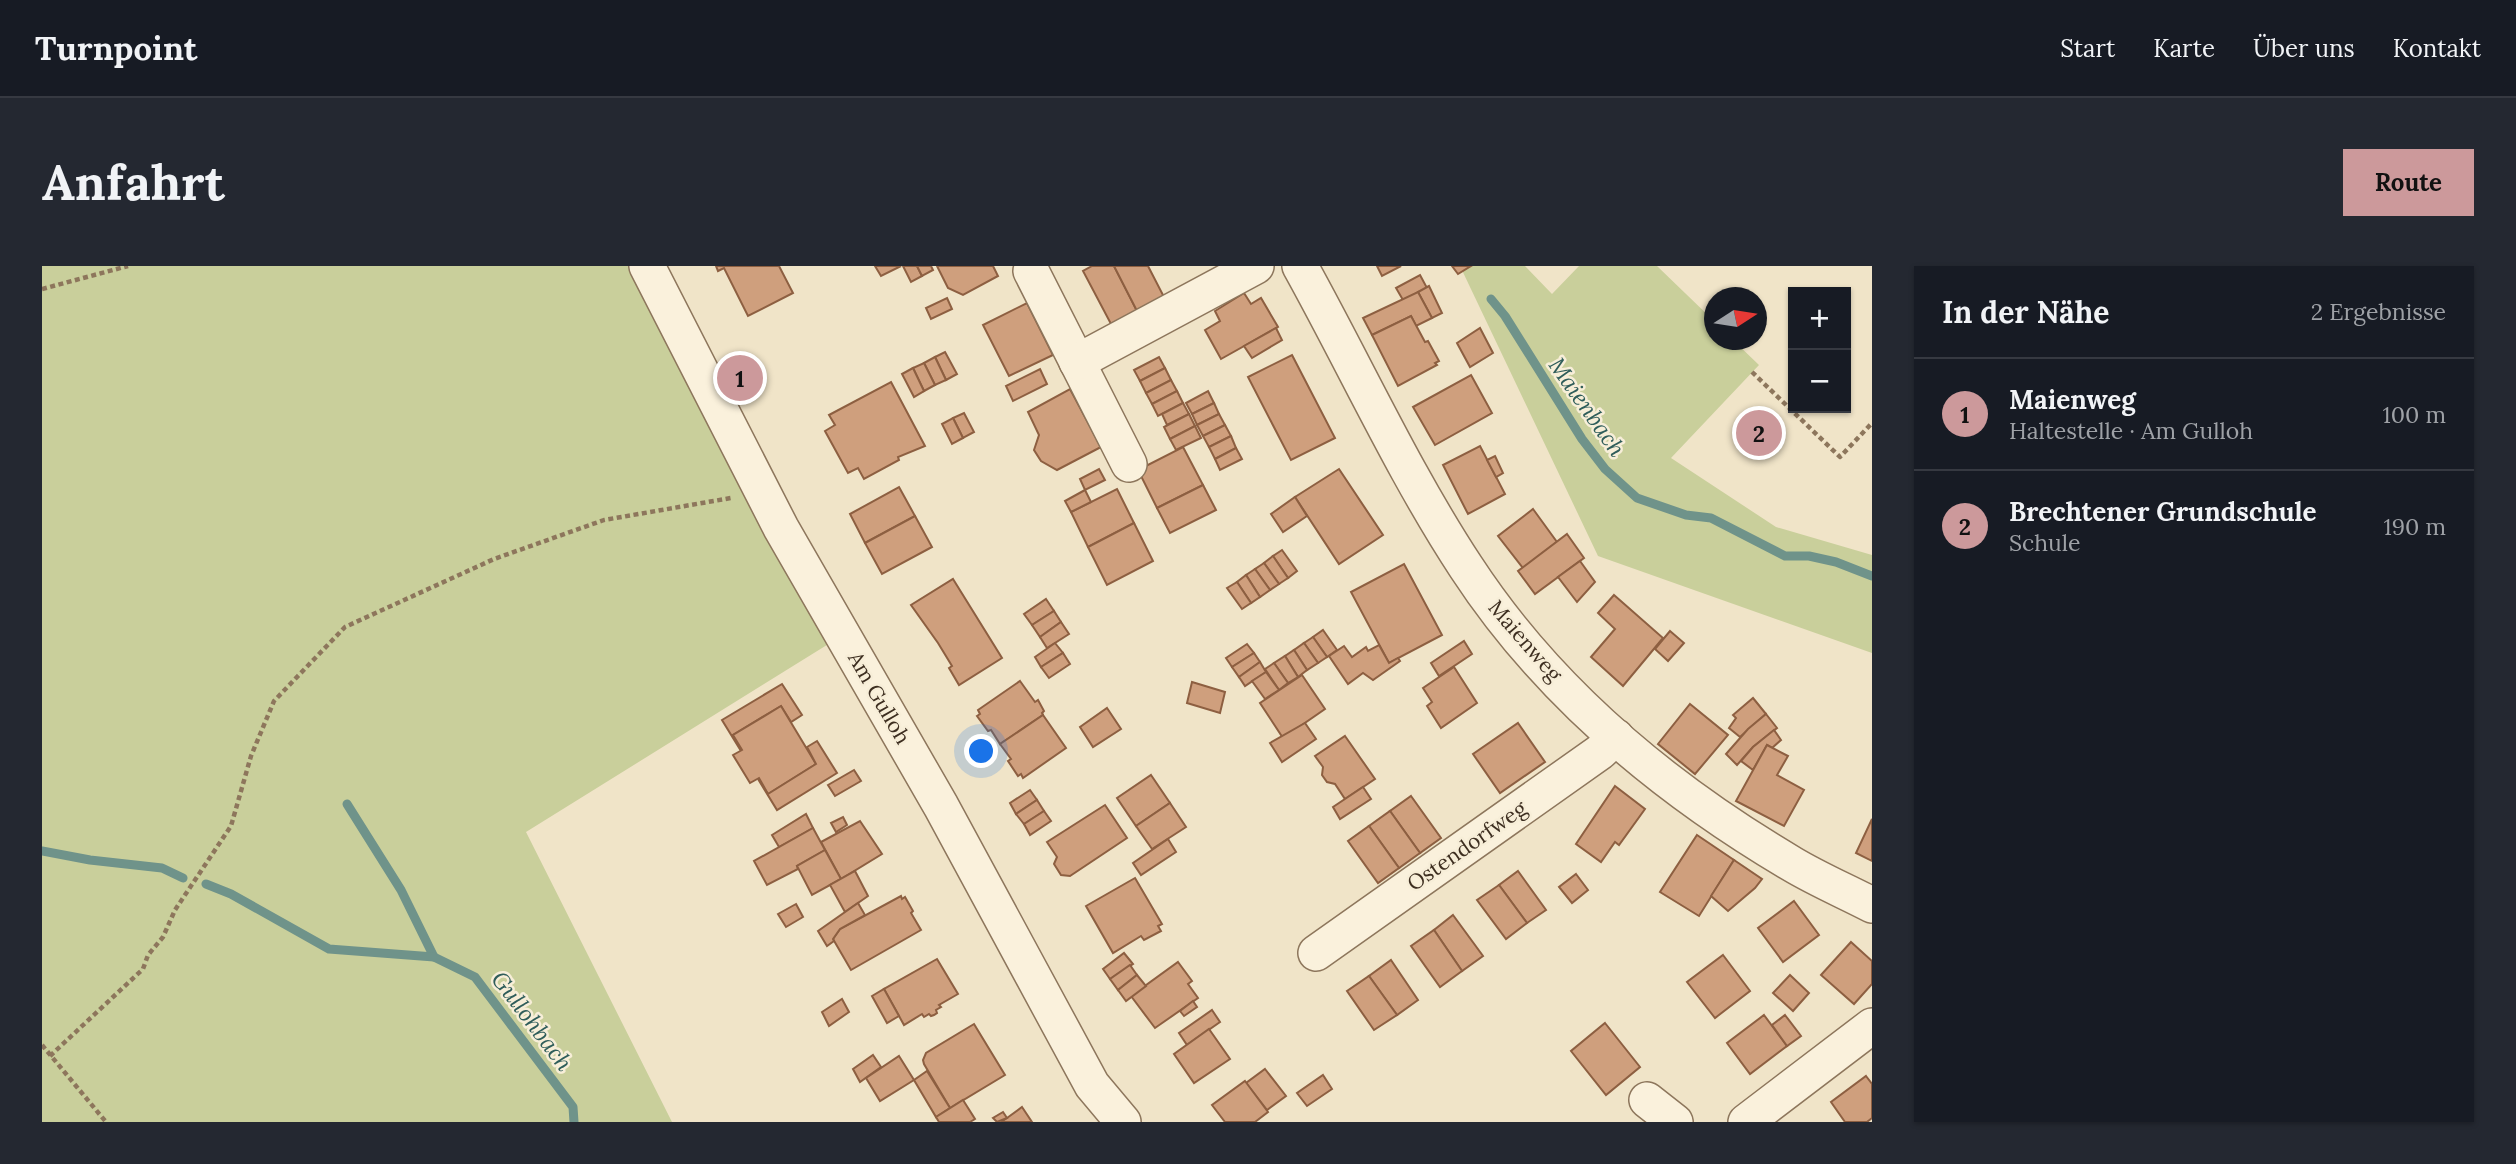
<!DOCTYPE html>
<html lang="de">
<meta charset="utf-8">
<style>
body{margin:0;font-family:Lora,serif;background:#242831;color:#f1f3f6}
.controls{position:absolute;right:21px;top:21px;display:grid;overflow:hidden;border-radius:0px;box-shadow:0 2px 5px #0004}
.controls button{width:63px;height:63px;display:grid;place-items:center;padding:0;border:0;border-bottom:2px solid #363941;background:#171b24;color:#f1f3f6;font:35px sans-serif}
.compass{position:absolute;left:1662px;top:21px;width:63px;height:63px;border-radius:50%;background:#171b24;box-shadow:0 2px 5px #0004;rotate:78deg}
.you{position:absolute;left:940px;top:486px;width:24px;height:24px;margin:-18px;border:5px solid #fff;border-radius:50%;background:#1a73e8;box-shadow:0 0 0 10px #1a73e833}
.badge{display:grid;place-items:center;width:46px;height:46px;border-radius:50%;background:#cc999b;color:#111;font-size:23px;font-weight:700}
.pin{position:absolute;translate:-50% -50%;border:4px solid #fff;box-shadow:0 2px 7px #0006}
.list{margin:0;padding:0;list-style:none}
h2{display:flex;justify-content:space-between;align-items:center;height:91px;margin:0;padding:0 28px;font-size:30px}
h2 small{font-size:23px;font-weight:400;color:#9ea1a6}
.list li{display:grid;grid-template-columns:46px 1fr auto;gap:21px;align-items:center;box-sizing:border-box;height:112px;padding:0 28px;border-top:2px solid #363941}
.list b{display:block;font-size:26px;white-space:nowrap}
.list p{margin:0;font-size:23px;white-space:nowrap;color:#9ea1a6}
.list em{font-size:23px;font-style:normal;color:#9ea1a6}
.map{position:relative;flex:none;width:1830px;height:856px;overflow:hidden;border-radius:0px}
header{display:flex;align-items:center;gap:42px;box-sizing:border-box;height:98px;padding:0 35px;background:#171b24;border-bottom:2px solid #363941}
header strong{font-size:33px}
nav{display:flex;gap:38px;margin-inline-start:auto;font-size:24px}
.intro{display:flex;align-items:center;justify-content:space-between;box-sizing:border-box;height:168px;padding:0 42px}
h1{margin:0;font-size:49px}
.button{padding:18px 32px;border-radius:0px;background:#cc999b;color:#111;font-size:24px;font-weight:700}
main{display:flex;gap:42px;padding:0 42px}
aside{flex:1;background:#171b24;border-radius:0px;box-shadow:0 2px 5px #0004}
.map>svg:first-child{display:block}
.green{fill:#c9cf9b}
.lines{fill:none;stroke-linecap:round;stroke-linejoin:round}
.stream{stroke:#6f938a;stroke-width:9}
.building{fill:#cf9f7d;stroke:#8d5f41;stroke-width:2}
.minor-casing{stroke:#8d765c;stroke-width:38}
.path{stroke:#8d765c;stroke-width:4.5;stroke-dasharray:5 3.5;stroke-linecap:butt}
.minor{stroke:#faf1dc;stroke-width:35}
.labels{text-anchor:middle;stroke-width:5;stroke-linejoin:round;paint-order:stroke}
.street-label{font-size:21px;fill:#3d2e20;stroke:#f7eed8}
.water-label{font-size:23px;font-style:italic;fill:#2f5d5a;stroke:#f7eed8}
</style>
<header>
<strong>Turnpoint</strong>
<nav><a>Start</a><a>Karte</a><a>Über uns</a><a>Kontakt</a></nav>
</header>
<div class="intro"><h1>Anfahrt</h1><a class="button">Route</a></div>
<main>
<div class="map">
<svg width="1830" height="856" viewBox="0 0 1830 856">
<rect width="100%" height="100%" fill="#f0e4c8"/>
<g class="green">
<path d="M0,0H605L801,369L484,566L630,856H0Z"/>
<path d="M1418,0H1483L1510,28L1537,0H1615L1672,55V74H1691L1717,99L1629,192L1734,261L1830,289V387L1556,290Z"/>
</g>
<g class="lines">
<g class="stream">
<path d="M1449,33L1463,50L1540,173L1563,203L1595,232L1644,249L1669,252L1743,290H1767L1794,296L1830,310"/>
<path d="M305,538L359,624L392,691"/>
<path d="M0,585L48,594L120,602L141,612"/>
<path d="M164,618L189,628L287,683L392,691L433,711L531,841L532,856"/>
</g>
</g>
<g class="building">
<path d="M674,0H737L751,27L706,50L682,2L676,5Z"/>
<path d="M833,0H859L839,10Z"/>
<path d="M861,0H875L880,10L869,16Z"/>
<path d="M875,0H889L891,4L880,10Z"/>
<path d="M895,0H951L956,10L921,29L906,22Z"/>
<path d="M1050,0H1072L1095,45L1069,58L1041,5Z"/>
<path d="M1072,0H1106L1122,31L1095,45Z"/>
<path d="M1335,0H1359L1340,10Z"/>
<path d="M1410,0H1429L1416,8Z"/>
<path d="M1378,9L1385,22L1361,34L1354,22Z"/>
<path d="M1387,20L1400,47L1390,52L1376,26Z"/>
<path d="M1376,26L1390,52L1374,60L1369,50L1330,69L1321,52Z"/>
<path d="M1202,27L1209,38L1219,32L1236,61L1179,93L1163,64L1178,55L1173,45Z"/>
<path d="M905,32L910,43L889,53L884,42Z"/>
<path d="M985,37L1011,89L967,110L941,59Z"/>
<path d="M1369,50L1383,76L1386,75L1397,95L1393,97L1395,99L1356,120L1330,69Z"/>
<path d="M1234,62L1240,74L1210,92L1202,80Z"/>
<path d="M1438,62L1451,87L1428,101L1415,77Z"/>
<path d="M903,86L915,108L904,114L893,91Z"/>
<path d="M1250,89L1293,172L1249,194L1206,111Z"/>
<path d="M893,91L904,114L893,119L882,97Z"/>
<path d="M1117,91L1123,102L1098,115L1092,104Z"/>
<path d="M882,97L893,119L882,125L871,102Z"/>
<path d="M871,102L882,125L872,131L860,108Z"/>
<path d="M1123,102L1129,114L1104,127L1098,115Z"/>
<path d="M998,103L1005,118L971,135L964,120Z"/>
<path d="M1429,109L1450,147L1393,179L1371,141Z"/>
<path d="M1129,114L1135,125L1110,138L1104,127Z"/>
<path d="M849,116L883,180L856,191L857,194L822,213L816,202L806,207L783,165L793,159L787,149Z"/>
<path d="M1028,123L1059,181L1015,204L999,195L992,184L997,169L986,146Z"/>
<path d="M1135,125L1141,137L1116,150L1110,138Z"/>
<path d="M1166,125L1172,137L1150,148L1144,137Z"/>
<path d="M1141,137L1147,148L1125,159L1120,148Z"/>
<path d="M1172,137L1177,148L1155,159L1150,148Z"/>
<path d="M922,147L932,166L921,172L911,152Z"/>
<path d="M1147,148L1153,160L1128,173L1122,161Z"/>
<path d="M1177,148L1183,159L1161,170L1155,159Z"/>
<path d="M911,152L921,172L910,178L900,158Z"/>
<path d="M1183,159L1189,170L1167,181L1161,170Z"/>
<path d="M1153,160L1159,172L1134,184L1128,173Z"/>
<path d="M1189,170L1194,182L1173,193L1167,181Z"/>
<path d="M1438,180L1463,228L1426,248L1401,199Z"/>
<path d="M1141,181L1161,219L1115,242L1096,204Z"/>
<path d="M1194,182L1200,193L1178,204L1173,193Z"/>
<path d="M1453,190L1461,207L1454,211L1445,194Z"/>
<path d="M1057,203L1063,214L1043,224L1038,213Z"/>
<path d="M1297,203L1341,269L1297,298L1253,231Z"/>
<path d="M1161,219L1174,244L1128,267L1115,242Z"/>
<path d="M857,221L873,250L823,277L808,248Z"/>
<path d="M1075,223L1092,257L1046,281L1029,246Z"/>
<path d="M1043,224L1049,236L1029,246L1023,235Z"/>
<path d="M1253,231L1265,250L1241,266L1229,248Z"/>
<path d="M1491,243L1515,276L1481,302L1456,270Z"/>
<path d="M873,250L890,281L840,308L823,277Z"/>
<path d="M1092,257L1111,295L1065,319L1046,281Z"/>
<path d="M1525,268L1542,292L1493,328L1476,305Z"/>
<path d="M1240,284L1255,305L1246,312L1231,290Z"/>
<path d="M1231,290L1246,312L1237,318L1222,297Z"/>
<path d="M1538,295L1553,316L1535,336L1516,311Z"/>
<path d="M1222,297L1237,318L1228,324L1213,303Z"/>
<path d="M1362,298L1400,369L1347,397L1309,326Z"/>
<path d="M1213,303L1228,324L1218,331L1204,309Z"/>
<path d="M1204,309L1218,331L1209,337L1195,316Z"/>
<path d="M911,313L960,392L917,419L907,402L910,400L896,377L869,339Z"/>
<path d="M1195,316L1209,337L1200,343L1185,322Z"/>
<path d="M1572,329L1621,372L1581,420L1549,391L1573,363L1556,347Z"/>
<path d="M1004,333L1012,345L990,359L982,348Z"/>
<path d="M1012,345L1019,356L998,371L990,359Z"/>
<path d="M1019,356L1027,368L1005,382L998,371Z"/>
<path d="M1281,364L1295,384L1285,391L1271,371Z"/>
<path d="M1628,365L1642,377L1626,395L1613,383Z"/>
<path d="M1271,371L1285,391L1276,397L1262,377Z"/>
<path d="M1422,375L1430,388L1397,410L1389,397Z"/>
<path d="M1013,377L1021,387L999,401L993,391Z"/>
<path d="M1262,377L1276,397L1265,404L1252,384Z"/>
<path d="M1205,378L1212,387L1190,401L1184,392Z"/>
<path d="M1337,379L1347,397L1356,392L1358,395L1331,414L1321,407L1306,418L1287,390L1302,380L1310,391L1324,381L1326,385Z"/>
<path d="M1252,384L1265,404L1256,411L1243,390Z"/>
<path d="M1021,387L1028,398L1007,412L999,401Z"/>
<path d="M1212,387L1218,396L1197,411L1190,401Z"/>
<path d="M1243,390L1256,411L1246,417L1232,397Z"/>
<path d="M1218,396L1224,406L1203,420L1197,411Z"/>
<path d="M1232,397L1246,417L1237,424L1223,403Z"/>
<path d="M1412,401L1435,437L1399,462L1385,440L1390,436L1381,422Z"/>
<path d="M1224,406L1237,424L1223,433L1210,415Z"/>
<path d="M1260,409L1283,443L1241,472L1218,437Z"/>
<path d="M978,415L993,436L996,434L1002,445L1000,447L1001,449L958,478L949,464L946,465L935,450L938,448L936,444Z"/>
<path d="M1150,416L1183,426L1178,447L1145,437Z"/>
<path d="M740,418L760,449L749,456L739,440L691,469L699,485L680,454Z"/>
<path d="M1711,432L1724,448L1698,471L1687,462L1694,452L1691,449Z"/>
<path d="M1648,438L1686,469L1653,508L1616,478Z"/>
<path d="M739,440L774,498L726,528L717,512L708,517L691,489L700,484L691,469Z"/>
<path d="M1065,442L1079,463L1051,481L1038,461Z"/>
<path d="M1724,448L1735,462L1711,481L1695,499L1684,488L1706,463Z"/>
<path d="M1001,449L1024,482L981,512L979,508L976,510L966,495L969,493L958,478Z"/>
<path d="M1263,457L1274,473L1240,496L1228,477Z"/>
<path d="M1476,457L1503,496L1458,527L1431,488Z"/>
<path d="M1732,464L1739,474L1730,482L1725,479L1711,504L1699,495L1711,481Z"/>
<path d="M1303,470L1333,513L1303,533L1293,518L1285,516L1280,509L1281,501L1273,490Z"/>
<path d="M775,475L795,507L735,544L716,513L726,528L774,498L765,481Z"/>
<path d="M1725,479L1746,490L1735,509L1762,524L1742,560L1694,535Z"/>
<path d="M812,504L819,515L793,530L786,519Z"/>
<path d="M1109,509L1128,537L1094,560L1075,532Z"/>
<path d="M1573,520L1603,543L1577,579L1573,576L1559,596L1534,578Z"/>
<path d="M1321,521L1329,533L1298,553L1291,541Z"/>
<path d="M988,524L995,534L974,548L968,537Z"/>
<path d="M1369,530L1399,572L1378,587L1348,545Z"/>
<path d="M995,534L1002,545L982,558L974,548Z"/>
<path d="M1128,537L1144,561L1110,583L1094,560Z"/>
<path d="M1063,539L1085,572L1028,610L1019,609L1012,598L1015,591L1005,576Z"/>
<path d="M1002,545L1009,555L988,569L982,558Z"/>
<path d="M1348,545L1378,587L1357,602L1327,560Z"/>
<path d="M764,548L771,562L737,581L730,569Z"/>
<path d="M801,551L805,559L794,566L789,557Z"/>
<path d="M1830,553V595L1814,587Z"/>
<path d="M818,555L840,588L799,613L779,576Z"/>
<path d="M1327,560L1357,602L1336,617L1306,575Z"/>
<path d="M771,562L783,584L755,600L756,603L725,619L712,595Z"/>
<path d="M1655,569L1692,594L1657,650L1618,626Z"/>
<path d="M1126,573L1134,586L1099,609L1091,597Z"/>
<path d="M783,584L799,613L770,629L755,600Z"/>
<path d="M1692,594L1720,613L1713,622L1686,645L1669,630Z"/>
<path d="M813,605L826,630L803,646L788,619Z"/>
<path d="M1476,605L1504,644L1485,657L1457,619Z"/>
<path d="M1534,608L1546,624L1530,637L1517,621Z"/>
<path d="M1093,612L1120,658L1116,660L1119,665L1102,674L1099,670L1071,687L1044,640Z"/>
<path d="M1457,619L1485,657L1464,673L1435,634Z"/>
<path d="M859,630L860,633L863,631L871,645L869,647L879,664L809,704L791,673L798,663Z"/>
<path d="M1752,635L1777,669L1741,696L1716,662Z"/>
<path d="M816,637L823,649L798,663L791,673L792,675L785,680L776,665Z"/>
<path d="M754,638L761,651L744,661L736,648Z"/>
<path d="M1411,649L1441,690L1420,705L1392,664Z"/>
<path d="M1392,664L1420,705L1398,721L1369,680Z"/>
<path d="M1809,676L1830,695V718L1812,738L1779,709Z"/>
<path d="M1082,687L1091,698L1068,713L1061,703Z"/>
<path d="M1681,689L1708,725L1673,752L1645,716Z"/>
<path d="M895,693L916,728L897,739L899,741L894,744L895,747L892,749L889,750L887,748L882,751L880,748L862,759L842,723Z"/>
<path d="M1349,694L1376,734L1355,749L1327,710Z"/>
<path d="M1136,696L1150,715L1146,718L1156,732L1113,762L1089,730Z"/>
<path d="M1088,699L1095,709L1076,724L1068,713Z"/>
<path d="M1095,709L1104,720L1084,735L1076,724Z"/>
<path d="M1748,709L1767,727L1751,745L1731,727Z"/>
<path d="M1327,710L1355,749L1332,764L1305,725Z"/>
<path d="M842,723L857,750L845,757L830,730Z"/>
<path d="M800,733L807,746L787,760L780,746Z"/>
<path d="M1151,735L1155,741L1142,750L1138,745Z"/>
<path d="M1170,744L1178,756L1145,779L1137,767Z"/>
<path d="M1722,749L1745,780L1708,808L1685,777Z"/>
<path d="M1743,749L1759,770L1745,780L1730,759Z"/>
<path d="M1563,757L1598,801L1564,829L1529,785Z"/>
<path d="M932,758L963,809L908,842L882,798L881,794L884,787Z"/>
<path d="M1167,763L1188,793L1152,817L1132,788Z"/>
<path d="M831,789L839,801L818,816L811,803Z"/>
<path d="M857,790L872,814L838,835L824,812Z"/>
<path d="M1223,803L1244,830L1225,844L1204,817Z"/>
<path d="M885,805L908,842L894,851L872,814Z"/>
<path d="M1281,809L1290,823L1265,840L1255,827Z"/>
<path d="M1824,810L1830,818V852L1825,856H1803L1789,836Z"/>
<path d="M1203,815L1226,846L1213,856H1183L1170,839Z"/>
<path d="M921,834L933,853L928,856H897L894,851Z"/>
<path d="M980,841L990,856H959L965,852Z"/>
<path d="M961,846L965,852L955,856L951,852Z"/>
</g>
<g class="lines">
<defs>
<g id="minor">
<path d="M605,0L739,262L899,540L1050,819L1081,856"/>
<path d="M1258,0C1313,99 1362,207 1424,301C1505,425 1623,523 1750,598C1775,613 1803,625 1830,639"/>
<path d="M989,5L1087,198"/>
<path d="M1035,96L1214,0"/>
<path d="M1274,687L1558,486L1574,471"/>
<path d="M1605,834L1633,856"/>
<path d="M1704,856L1830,760"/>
</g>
</defs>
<use href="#minor" class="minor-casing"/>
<g class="path">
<path d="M0,23L86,0"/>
<path d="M1710,106L1798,191L1830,157"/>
<path d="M0,779L64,856"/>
<path d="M8,790L101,703L106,689L121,671L133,644L189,560L209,490L232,435L303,361L452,293L562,254L689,232"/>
</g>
<use href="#minor" class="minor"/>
</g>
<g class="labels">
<g class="street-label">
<text transform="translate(1483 375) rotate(49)" y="7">Maienweg</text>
<text transform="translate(837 432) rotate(60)" y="7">Am Gulloh</text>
<text transform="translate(1425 580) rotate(-35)" y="7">Ostendorfweg</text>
</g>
<g class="water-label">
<text transform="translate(1545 141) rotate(55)" y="8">Maienbach</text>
<text transform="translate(490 755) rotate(53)" y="8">Gullohbach</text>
</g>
</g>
</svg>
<div class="controls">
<button>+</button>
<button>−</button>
</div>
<svg class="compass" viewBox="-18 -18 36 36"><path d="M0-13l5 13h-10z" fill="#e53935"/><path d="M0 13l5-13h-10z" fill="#9ea1a6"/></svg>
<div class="you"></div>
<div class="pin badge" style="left:698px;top:112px">1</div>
<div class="pin badge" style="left:1717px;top:167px">2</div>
</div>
<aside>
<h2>In der Nähe<small>2 Ergebnisse</small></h2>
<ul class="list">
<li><span class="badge">1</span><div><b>Maienweg</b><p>Haltestelle · Am Gulloh</p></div><em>100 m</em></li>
<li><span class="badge">2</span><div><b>Brechtener Grundschule</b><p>Schule</p></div><em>190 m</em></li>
</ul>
</aside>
</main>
